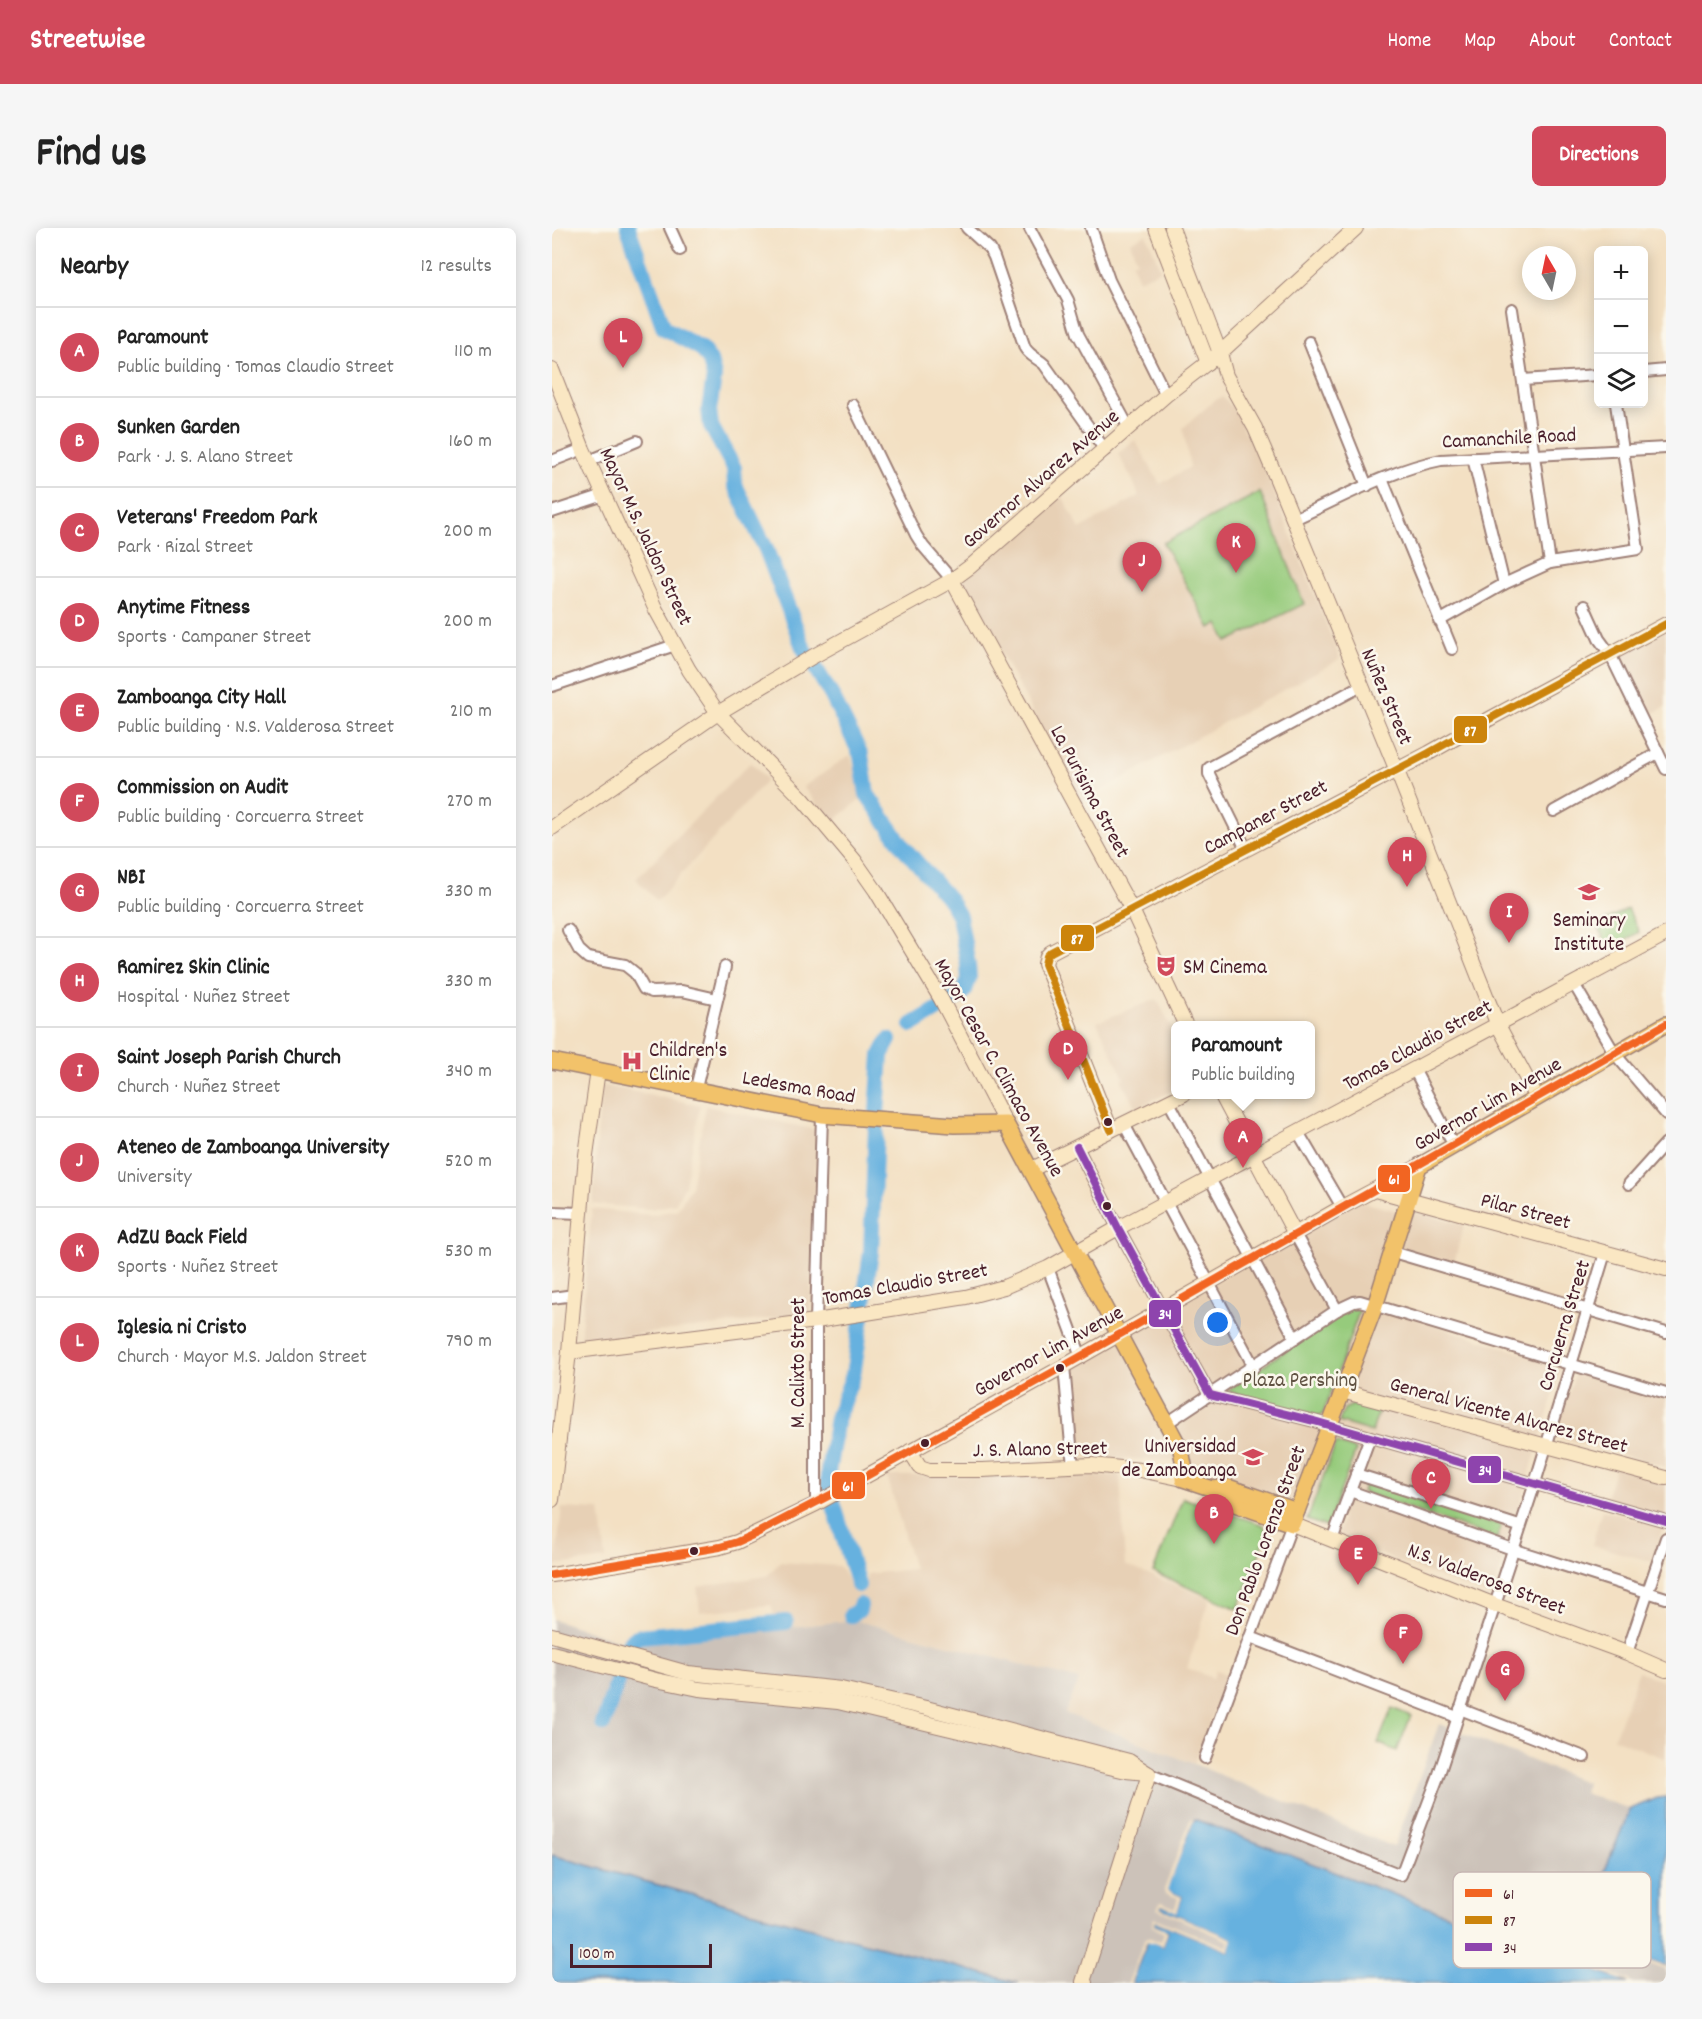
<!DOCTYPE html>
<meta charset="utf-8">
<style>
body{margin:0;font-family:Dekko,sans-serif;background:#f6f6f6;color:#222}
.controls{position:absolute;right:18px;top:18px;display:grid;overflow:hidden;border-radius:9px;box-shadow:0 3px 15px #0003}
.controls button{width:54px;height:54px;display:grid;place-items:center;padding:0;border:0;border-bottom:2px solid #e0e0e0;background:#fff;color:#222;font:30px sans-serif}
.compass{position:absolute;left:970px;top:18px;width:54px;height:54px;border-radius:50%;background:#fff;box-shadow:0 3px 15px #0003;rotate:351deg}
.scale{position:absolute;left:18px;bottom:15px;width:142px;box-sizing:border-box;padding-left:6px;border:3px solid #4a1f2b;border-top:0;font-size:16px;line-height:21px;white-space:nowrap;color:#4a1f2b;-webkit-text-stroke:4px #fbf7ec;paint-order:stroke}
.you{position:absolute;left:666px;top:1095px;width:21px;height:21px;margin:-15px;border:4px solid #fff;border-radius:50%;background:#1a73e8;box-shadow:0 0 0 9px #1a73e833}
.badge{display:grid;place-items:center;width:39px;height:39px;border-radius:50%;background:#d1495b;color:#fff;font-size:20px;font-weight:700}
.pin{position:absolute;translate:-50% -50px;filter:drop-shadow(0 2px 3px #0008)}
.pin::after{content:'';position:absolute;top:32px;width:21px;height:18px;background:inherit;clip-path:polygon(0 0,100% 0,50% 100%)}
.popup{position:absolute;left:619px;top:793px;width:144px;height:78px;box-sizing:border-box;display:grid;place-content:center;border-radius:9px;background:#fff;filter:drop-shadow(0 2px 4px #0005);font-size:20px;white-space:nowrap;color:#767676}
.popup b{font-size:22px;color:#222}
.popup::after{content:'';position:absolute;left:50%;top:100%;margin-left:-12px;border:12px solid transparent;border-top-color:#fff}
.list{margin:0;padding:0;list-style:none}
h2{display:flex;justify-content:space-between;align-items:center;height:78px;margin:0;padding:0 24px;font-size:26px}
h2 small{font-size:20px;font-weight:400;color:#767676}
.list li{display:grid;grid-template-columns:39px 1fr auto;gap:18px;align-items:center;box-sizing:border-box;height:90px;padding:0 24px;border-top:2px solid #e0e0e0}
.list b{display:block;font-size:22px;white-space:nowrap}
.list p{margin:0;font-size:20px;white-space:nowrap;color:#767676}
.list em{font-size:20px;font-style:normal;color:#767676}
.icon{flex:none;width:33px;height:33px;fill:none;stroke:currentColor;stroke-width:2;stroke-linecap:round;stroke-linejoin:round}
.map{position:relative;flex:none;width:1114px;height:1755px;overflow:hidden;border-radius:9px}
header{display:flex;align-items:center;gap:36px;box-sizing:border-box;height:84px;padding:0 30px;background:#d1495b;color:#fff}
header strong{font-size:28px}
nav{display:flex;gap:33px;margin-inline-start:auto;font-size:21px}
.intro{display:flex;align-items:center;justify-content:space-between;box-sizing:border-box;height:144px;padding:0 36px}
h1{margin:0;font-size:42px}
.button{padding:15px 27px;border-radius:9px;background:#d1495b;color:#fff;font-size:21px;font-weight:700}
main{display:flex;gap:36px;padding:0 36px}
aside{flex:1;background:#fff;border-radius:9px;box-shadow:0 3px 15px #0003}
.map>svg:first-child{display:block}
.built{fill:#e7d0b5}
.industrial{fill:#ccc2b9}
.green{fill:#96cb7c;stroke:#707554;stroke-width:1.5}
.water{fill:#66b1df;stroke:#586885;stroke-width:1.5}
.pier{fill:#f3e0c3}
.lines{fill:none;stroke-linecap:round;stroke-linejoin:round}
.river{stroke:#66b1df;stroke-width:16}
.street-casing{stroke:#9e8077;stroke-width:14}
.secondary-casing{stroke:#9e8077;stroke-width:16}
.primary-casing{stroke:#9e8077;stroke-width:18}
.street{stroke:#fff;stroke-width:10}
.secondary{stroke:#fae7c3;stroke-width:14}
.primary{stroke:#f2c26a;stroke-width:15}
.bus-1-casing{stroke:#fbf7ec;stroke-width:12}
.bus-2-casing{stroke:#fbf7ec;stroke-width:12}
.bus-3-casing{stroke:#fbf7ec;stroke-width:12}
.bus-1{stroke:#f26522;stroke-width:8}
.bus-2{stroke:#cc840b;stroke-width:8}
.bus-3{stroke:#8e44ad;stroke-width:8}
.bus-dot{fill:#4a1f2b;stroke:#fbf7ec;stroke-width:2}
.labels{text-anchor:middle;stroke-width:5;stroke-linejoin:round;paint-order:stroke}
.street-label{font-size:21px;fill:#4a1f2b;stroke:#fbf7ec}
.poi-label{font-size:21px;fill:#4a1f2b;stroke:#fbf7ec;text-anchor:start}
.park-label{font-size:21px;fill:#615343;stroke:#fbf7ec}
.key{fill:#fbf7ec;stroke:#c6b6b2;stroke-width:1.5}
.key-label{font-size:16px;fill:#4a1f2b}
.line-badge{stroke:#fbf7ec;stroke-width:2}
.badge-label{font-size:16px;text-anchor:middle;font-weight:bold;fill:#fff}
</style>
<header>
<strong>Streetwise</strong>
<nav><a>Home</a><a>Map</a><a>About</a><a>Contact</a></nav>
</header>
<div class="intro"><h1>Find us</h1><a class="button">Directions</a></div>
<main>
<aside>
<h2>Nearby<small>12 results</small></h2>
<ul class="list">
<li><span class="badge">A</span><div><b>Paramount</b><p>Public building · Tomas Claudio Street</p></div><em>110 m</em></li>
<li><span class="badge">B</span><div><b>Sunken Garden</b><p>Park · J. S. Alano Street</p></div><em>160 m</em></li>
<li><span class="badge">C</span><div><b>Veterans' Freedom Park</b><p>Park · Rizal Street</p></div><em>200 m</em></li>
<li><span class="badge">D</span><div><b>Anytime Fitness</b><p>Sports · Campaner Street</p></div><em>200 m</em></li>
<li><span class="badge">E</span><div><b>Zamboanga City Hall</b><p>Public building · N.S. Valderosa Street</p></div><em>210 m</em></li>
<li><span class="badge">F</span><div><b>Commission on Audit</b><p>Public building · Corcuerra Street</p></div><em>270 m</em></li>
<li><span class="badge">G</span><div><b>NBI</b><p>Public building · Corcuerra Street</p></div><em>330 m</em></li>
<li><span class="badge">H</span><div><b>Ramirez Skin Clinic</b><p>Hospital · Nuñez Street</p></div><em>330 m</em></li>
<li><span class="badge">I</span><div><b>Saint Joseph Parish Church</b><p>Church · Nuñez Street</p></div><em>340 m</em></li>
<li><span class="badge">J</span><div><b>Ateneo de Zamboanga University</b><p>University</p></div><em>520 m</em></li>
<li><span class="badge">K</span><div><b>AdZU Back Field</b><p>Sports · Nuñez Street</p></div><em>530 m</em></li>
<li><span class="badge">L</span><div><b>Iglesia ni Cristo</b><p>Church · Mayor M.S. Jaldon Street</p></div><em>790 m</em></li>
</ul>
</aside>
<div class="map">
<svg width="1114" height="1755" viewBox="0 0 1114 1755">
<rect width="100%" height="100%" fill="#fbf7ec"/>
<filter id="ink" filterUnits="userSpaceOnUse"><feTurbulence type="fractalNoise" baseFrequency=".0167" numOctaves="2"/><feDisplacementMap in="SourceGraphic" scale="12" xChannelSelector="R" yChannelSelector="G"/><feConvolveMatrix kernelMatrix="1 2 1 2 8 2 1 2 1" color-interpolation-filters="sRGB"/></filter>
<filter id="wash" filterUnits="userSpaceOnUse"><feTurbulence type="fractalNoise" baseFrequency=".008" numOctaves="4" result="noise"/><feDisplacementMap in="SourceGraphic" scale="24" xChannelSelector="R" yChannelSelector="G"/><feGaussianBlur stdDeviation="1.35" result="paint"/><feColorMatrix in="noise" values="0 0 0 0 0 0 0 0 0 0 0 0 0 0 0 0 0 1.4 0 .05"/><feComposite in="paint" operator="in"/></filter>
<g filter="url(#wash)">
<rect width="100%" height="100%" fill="#f3e0c3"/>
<g class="built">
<path d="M594,6L609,42L587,52L580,35L585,33L578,14Z"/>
<path d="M671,169L689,189L691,202L703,217L788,431L529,573L410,353L510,268L528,301L587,268L580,251L566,226L583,212L608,256L638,239L631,200L663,172Z"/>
<path d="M1114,403V478L1095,489L1065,428Z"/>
<path d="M298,527L312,569L280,594L251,559Z"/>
<path d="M199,534L215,552L105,673L84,651Z"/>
<path d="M605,771L623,807V865L622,866L620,863L584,880L569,851L572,850L545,794Z"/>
<path d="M49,857L148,877L133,957L123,976L98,981L41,976Z"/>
<path d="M154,878L265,902L258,1086L28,1113L40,981L98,987L125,982L139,959Z"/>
<path d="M806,973L845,983L816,1076L1010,1138L940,1370L785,1309L791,1289L622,1233L524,1229L516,1138Z"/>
<path d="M859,982L912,997L902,1035L848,1020Z"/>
<path d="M1024,1143L1114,1170V1239L1003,1208Z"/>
<path d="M1064,1239L1114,1254V1289L1054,1271Z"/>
<path d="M568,1247L573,1337L658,1371L635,1440L661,1450L664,1442L676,1447L642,1536L513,1485L526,1452L302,1392L226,1400L219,1377L148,1384L145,1359L215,1348L228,1334L287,1338L301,1360L313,1359L315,1346L362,1341L335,1248Z"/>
<path d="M10,1280L48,1282L54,1331L3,1337Z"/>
<path d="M1050,1282L1111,1299L1101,1334L1040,1317Z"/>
<path d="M1087,1443L1114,1455V1531L1062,1510Z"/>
</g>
<path class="industrial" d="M0,1391L80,1417L302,1392L527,1452L513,1485L642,1536L842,1619L887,1496L1035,1555L1032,1565L1078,1581L1049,1652L1063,1662L1045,1710L1114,1739V1755H1076L642,1591L630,1669L681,1711L677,1723L616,1703L611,1718L579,1755H581H467L287,1708L0,1627Z"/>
<g class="green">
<path d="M708,264L752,376L675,414L666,396L658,400L611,315Z"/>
<path d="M1076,681L1087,704L1057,722L1045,696Z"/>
<path d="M805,1079L807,1084L771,1186L766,1189L675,1163L795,1080Z"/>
<path d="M805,1175H815L828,1179L820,1204L787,1194L792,1181Z"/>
<path d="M784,1215L804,1222L775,1299L755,1292Z"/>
<path d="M814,1253L949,1297L945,1311L810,1264Z"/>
<path d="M631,1270L712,1297L715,1306L686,1381L601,1344Z"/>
<path d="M840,1480L859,1488L845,1523L826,1515Z"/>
</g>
<g class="water">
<path d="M1114,1569V1739L1032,1708L1033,1705L1045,1709L1050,1695L1039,1691C1038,1684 1040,1676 1047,1673L1057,1676L1063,1663L1050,1657L1051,1653L1049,1652L1078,1581L1105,1570Z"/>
<path d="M642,1591L1076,1755H579L596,1712L611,1718L616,1703L602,1697L603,1693L677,1723L680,1711L608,1680L609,1677L625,1683L630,1669L614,1662Z"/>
<path d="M0,1627L287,1708L467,1755H0Z"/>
</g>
<g class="pier">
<path d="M639,1590L642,1591L615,1662L630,1669L625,1684L610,1677L608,1680L681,1711L677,1723L603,1693L602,1697L616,1703L611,1718L595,1713L579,1754L581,1755H576L593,1711L596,1709L609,1714L612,1705L600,1698L602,1690L675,1719L677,1713L605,1681L609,1674L623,1680L626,1670L613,1665L612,1662Z"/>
<path d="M1046,1651L1051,1653L1050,1658L1063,1662L1057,1677L1047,1673L1045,1676H1042L1039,1685L1041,1687L1040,1691L1050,1695L1045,1710L1033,1705L1032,1708L1114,1739V1742L1029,1709L1032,1702L1043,1706L1046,1697L1037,1692L1036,1685L1040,1674L1047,1670L1055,1673L1059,1664L1048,1659Z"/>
<path d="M1008,1726L1077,1752L1079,1755L1007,1729Z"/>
</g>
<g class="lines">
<g class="river">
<path d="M76,0L112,100L150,121L158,133L162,149L157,182L159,198L182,240L183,257L214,321L251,419L280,468L309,527L315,566L352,620L397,671L407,688L416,737L417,750L413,762L406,769L360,797"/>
<path d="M325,885L329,827L337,812"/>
<path d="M311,1081L319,1024L324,900"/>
<path d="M306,1357L276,1258V1244L285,1190L301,1147L310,1089"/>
<path d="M299,1387L307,1382L308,1377"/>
<path d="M77,1417L83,1410L88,1408L234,1394"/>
<path d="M51,1496L67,1448"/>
</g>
</g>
</g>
<g filter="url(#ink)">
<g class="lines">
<defs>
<g id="street">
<path d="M118,0L128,22"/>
<path d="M415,0L438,21L442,29L473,120C478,128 485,130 492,136L553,222"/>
<path d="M539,0L557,52L614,167"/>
<path d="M478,1L516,72L526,106L577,200"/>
<path d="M960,81L998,335"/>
<path d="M757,114L815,258"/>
<path d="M1092,144L1114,142"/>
<path d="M971,152L1046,147"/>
<path d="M301,177L364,307L371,318L400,352"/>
<path d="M921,230L952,356"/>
<path d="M0,233L31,221"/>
<path d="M37,233L85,213"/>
<path d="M830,251L900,421"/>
<path d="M0,284L52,267"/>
<path d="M742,291C789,270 838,242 889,232L1114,220"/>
<path d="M1032,378L1047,411L1058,426L1114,541"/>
<path d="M887,393L952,356L998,335L1086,321L1064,176"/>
<path d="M0,458L123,417"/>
<path d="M1002,583L1106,525"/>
<path d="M694,621L657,546V540L809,458"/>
<path d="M16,702L27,722L36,730L73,737L83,745L92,761L100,764L130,763L165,771"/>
<path d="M1022,756L1063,826L1114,886"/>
<path d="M862,841L902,918"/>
<path d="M144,860L173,739"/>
<path d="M617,874L743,1110"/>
<path d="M572,896L702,1139"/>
<path d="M746,904L790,979"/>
<path d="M525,919L566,1000L658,1167L762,1193L1114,1293"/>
<path d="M1077,956L1114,915"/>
<path d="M0,984L29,985"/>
<path d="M743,1006L785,1082"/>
<path d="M841,1024L1114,1105"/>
<path d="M496,1040L529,1129"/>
<path d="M0,1070L22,1067"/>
<path d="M512,1138L521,1239"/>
<path d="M615,1195L785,1082L802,1074L808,1073L1114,1165"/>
<path d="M804,1246L967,1298"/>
<path d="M798,1263L960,1321L1114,1370"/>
<path d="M264,1276V1093L270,887"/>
<path d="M780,1312L818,1209"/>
<path d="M698,1409L905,1489"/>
<path d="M1075,1425L1114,1310"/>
<path d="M908,1481L1032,1529"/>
<path d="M653,1530L740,1296"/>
<path d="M597,1546L699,1588L849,1647L886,1549L943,1377L983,1255L1053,1025"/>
</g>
<g id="secondary">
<path d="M604,0L656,135"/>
<path d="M620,0L668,125L674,148L703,200L721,242L845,543L945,795L985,870"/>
<path d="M0,142L31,221L103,380L137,442L166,485L250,570L303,633L324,663L389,771L454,896"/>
<path d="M400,352L580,682L634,798"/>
<path d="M0,600L166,485L260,429L400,352L419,338L614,167L668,125L804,0"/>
<path d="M669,866L743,1006"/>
<path d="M559,902L493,736L495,728L499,724L877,525L941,489L1114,396"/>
<path d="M480,941L632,866"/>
<path d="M823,962L1114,1041"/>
<path d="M17,1124L264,1093L414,1069L452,1059L496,1040L566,1000L1114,706"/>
<path d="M790,1163L1114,1250"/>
<path d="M358,1223L368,1239L377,1242H430L540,1237L588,1242L631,1251"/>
<path d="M0,1272L17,1124L34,927L46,842"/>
<path d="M740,1296L943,1377L1075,1425L1114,1442"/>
<path d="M0,1347L168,1319L185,1314L264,1276L512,1138L790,979L867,938"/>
<path d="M0,1407L136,1445L289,1461L374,1480L577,1533L597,1546"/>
<path d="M0,1425L104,1452L147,1461L286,1474L574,1543L595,1545"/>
<path d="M533,1755L531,1754L597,1546"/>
</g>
<g id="primary">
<path d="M0,833L270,887L402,897L454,896L629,1222L632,1237L631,1251L661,1261L676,1259L745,1283"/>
<path d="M661,1261L671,1272L740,1296L823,1078L867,938L1114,796"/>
</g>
</defs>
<use href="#street" class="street-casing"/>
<use href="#secondary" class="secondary-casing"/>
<use href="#primary" class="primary-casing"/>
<use href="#street" class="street"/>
<use href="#secondary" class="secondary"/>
<use href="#primary" class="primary"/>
<defs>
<path id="bus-1" d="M0,1347L168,1319L185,1314L205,1305L309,1251L512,1138L1114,796"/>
<path id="bus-2" d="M559,902L493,736L495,728L499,724L877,525L941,489L1114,396"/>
<path id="bus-3" d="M525,919L566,1000L658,1167L762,1193L1114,1293"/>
</defs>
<use href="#bus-1" class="bus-1-casing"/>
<use href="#bus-2" class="bus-2-casing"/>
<use href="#bus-3" class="bus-3-casing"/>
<use href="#bus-1" class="bus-1"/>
<use href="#bus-2" class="bus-2"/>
<use href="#bus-3" class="bus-3"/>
</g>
</g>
<defs>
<symbol id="university-bare" viewBox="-9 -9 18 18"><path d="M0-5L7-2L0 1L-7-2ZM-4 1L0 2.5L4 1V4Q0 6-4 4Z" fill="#d1495b" stroke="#fbf7ec" stroke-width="2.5" paint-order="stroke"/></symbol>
<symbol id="theatre-bare" viewBox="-9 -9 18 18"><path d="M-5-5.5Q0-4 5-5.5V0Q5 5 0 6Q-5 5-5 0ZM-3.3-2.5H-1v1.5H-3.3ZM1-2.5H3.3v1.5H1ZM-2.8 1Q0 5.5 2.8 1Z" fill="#d1495b" stroke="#fbf7ec" stroke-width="2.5" paint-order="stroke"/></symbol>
<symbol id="hospital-bare" viewBox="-9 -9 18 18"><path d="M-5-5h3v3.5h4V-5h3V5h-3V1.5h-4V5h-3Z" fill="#d1495b" stroke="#fbf7ec" stroke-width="2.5" paint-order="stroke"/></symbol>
</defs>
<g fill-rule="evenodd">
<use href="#university-bare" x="1022" y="649" width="30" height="30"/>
<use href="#theatre-bare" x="599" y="723" width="30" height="30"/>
<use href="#hospital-bare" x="65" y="818" width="30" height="30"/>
<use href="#university-bare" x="686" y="1214" width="30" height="30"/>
</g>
<g class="bus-dot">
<circle cx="556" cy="894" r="5"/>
<circle cx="555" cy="978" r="5"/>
<circle cx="508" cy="1140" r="5"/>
<circle cx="373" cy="1215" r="5"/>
<circle cx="142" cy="1323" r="5"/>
</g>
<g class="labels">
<g class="street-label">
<text transform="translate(957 209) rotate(-3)" y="7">Camanchile Road</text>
<text transform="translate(488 250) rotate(-41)" y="7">Governor Alvarez Avenue</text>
<text transform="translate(95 308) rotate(65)" y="7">Mayor M.S. Jaldon Street</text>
<text transform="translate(836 468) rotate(67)" y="7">Nuñez Street</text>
<text transform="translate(539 563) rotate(62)" y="7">La Purisima Street</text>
<text transform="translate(713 588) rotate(-28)" y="7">Campaner Street</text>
<text transform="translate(865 816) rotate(-29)" y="7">Tomas Claudio Street</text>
<text transform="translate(448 839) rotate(61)" y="7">Mayor Cesar C. Climaco Avenue</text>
<text transform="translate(247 858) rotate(10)" y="7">Ledesma Road</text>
<text transform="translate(935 875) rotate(-30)" y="7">Governor Lim Avenue</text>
<text transform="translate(974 982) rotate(15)" y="7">Pilar Street</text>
<text transform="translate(353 1055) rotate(-10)" y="7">Tomas Claudio Street</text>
<text transform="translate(1011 1097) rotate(-73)" y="7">Corcuerra Street</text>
<text transform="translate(496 1122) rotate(-29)" y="7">Governor Lim Avenue</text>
<text transform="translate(245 1135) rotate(-90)" y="7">M. Calixto Street</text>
<text transform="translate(957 1186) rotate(15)" y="7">General Vicente Alvarez Street</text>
<text transform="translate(488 1220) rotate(-1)" y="7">J. S. Alano Street</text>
<text transform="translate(712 1312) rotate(-70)" y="7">Don Pablo Lorenzo Street</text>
<text transform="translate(935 1350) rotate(21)" y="7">N.S. Valderosa Street</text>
</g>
<g class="poi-label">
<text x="1037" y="698" text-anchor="middle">Seminary<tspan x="1037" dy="24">Institute</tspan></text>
<text x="631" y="745">SM Cinema</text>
<text x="97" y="828">Children's<tspan x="97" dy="24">Clinic</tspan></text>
<text x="684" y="1224" text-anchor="end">Universidad<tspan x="684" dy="24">de Zamboanga</tspan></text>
</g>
<g class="park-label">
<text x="748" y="1158">Plaza Pershing</text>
</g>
</g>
<rect x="901" y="1644" width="198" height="96" rx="9" class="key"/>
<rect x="913" y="1661" width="27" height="8" fill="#f26522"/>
<rect x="913" y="1688" width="27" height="8" fill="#cc840b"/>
<rect x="913" y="1715" width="27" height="8" fill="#8e44ad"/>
<g class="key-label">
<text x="951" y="1671">61</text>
<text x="951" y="1698">87</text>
<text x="951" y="1725">34</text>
</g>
<g class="line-badge">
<rect x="901" y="487" width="35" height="29" rx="6" fill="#cc840b"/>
<rect x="508" y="696" width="35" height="28" rx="6" fill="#cc840b"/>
<rect x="825" y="936" width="34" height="29" rx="6" fill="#f26522"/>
<rect x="596" y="1071" width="34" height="29" rx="6" fill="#8e44ad"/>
<rect x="915" y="1227" width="35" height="29" rx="6" fill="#8e44ad"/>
<rect x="279" y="1243" width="35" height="29" rx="6" fill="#f26522"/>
</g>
<g class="badge-label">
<text x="918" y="508">87</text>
<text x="525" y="716">87</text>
<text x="842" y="956">61</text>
<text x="613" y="1091">34</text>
<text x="933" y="1247">34</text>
<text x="296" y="1263">61</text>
</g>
</svg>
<div class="controls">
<button>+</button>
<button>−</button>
<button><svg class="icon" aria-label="layers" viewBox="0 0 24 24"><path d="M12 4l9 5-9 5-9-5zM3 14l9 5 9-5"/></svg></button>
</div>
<svg class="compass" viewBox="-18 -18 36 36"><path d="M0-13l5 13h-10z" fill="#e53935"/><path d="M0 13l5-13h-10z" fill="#767676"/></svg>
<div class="scale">100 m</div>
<div class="you"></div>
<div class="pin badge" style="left:691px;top:940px">A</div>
<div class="popup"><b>Paramount</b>Public building</div>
<div class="pin badge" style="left:662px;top:1316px">B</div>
<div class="pin badge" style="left:879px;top:1281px">C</div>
<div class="pin badge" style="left:516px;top:852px">D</div>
<div class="pin badge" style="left:806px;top:1357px">E</div>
<div class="pin badge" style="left:851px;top:1436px">F</div>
<div class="pin badge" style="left:953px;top:1473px">G</div>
<div class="pin badge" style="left:855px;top:659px">H</div>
<div class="pin badge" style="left:957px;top:715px">I</div>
<div class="pin badge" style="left:590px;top:364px">J</div>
<div class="pin badge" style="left:684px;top:345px">K</div>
<div class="pin badge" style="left:71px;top:140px">L</div>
</div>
</main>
